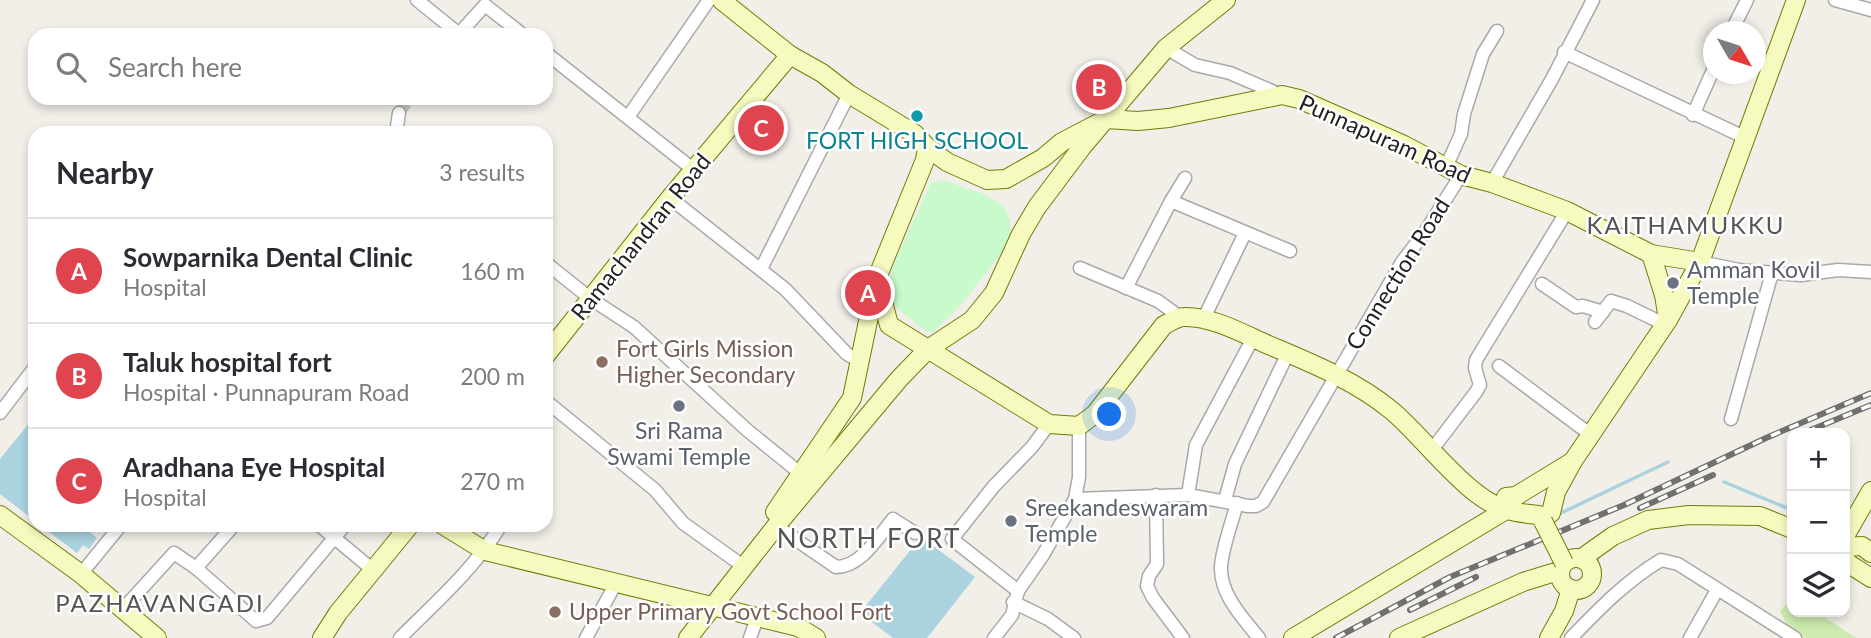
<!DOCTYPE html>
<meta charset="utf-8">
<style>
body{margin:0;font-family:Lato,sans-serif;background:#f2f2f3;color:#2b2b33}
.controls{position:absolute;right:21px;bottom:21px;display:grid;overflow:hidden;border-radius:14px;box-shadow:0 4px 10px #0003}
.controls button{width:63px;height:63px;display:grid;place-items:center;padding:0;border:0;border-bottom:2px solid #e1e1e2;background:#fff;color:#2b2b33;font:35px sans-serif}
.compass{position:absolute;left:1703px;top:21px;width:63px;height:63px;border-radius:50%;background:#fff;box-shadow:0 4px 10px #0003;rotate:129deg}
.you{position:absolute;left:1110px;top:415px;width:24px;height:24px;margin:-18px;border:5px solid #fff;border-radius:50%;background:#1a73e8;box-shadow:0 0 0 10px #1a73e833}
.badge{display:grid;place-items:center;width:46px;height:46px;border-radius:50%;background:#d40000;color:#fff;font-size:23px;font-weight:700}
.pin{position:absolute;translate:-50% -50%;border:4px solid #fff;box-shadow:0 2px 7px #0006}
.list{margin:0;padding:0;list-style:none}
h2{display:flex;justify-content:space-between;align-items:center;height:91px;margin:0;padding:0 28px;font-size:30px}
h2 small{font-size:23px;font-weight:400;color:#7c7c81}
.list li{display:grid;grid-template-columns:46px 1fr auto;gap:21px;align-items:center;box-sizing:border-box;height:105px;padding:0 28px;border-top:2px solid #e1e1e2}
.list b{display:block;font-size:26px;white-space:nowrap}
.list p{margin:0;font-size:23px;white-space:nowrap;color:#7c7c81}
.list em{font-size:23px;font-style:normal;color:#7c7c81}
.icon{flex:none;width:38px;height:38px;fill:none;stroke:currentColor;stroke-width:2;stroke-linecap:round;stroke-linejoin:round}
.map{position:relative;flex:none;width:1871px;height:638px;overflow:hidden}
.search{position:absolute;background:#fff;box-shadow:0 4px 10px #0003;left:28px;top:28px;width:525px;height:77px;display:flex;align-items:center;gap:18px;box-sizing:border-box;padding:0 24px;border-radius:21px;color:#7c7c81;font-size:26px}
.panel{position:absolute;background:#fff;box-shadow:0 4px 10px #0003;left:28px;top:126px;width:525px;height:406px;border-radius:21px}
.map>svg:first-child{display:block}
.grass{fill:#cdebb0}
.park{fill:#c8facc}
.water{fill:#aad3df}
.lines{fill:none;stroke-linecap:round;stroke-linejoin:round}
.stream{stroke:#aad3df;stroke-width:3.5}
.street-tunnel{stroke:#c8c6c1;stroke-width:12;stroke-dasharray:12 6;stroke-linecap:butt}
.street-casing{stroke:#a9a9a9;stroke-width:15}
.secondary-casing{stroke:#707d05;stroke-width:20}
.street{stroke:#fff;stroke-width:12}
.secondary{stroke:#f7fabf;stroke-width:18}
.rail-casing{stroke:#707070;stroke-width:6}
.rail{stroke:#fff;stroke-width:3.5;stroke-dasharray:10;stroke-linecap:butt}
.secondary-bridge-casing{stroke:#707d05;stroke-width:20;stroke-linecap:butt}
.secondary-bridge{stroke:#f7fabf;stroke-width:18}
.culture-dot{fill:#0f9aa8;stroke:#fff;stroke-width:2.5}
.worship-dot{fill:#6b7280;stroke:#fff;stroke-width:2.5}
.education-dot{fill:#8d6e63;stroke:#fff;stroke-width:2.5}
.labels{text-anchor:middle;stroke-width:5;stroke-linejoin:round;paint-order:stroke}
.street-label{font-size:23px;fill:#222;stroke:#fff}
.culture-label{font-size:23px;fill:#0d838f;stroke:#fff}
.worship-label{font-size:23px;fill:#5b616d;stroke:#fff;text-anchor:start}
.education-label{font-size:23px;fill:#785e54;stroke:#fff;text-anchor:start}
.neighbourhood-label{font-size:24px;letter-spacing:2px;fill:#555;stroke:#fff}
.quarter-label{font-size:26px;letter-spacing:2px;fill:#555;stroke:#fff}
</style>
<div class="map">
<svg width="1871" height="638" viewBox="0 0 1871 638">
<rect width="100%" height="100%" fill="#f2efe9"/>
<path class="grass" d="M1792,598V612H1817L1856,638H1805L1788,627L1780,611Z"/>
<path class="park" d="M943,180L984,194L1004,207L1010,221V242L962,304L933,332L925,331L896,307L890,294L891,271L931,182Z"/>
<g class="water">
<path d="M35,416V521L0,494V459Z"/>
<path d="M40,525H96L90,532L97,538L89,549L83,545L77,553Z"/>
<path d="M921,537L975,577L927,638H893L860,613Z"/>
</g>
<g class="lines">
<g class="stream">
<path d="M1724,482L1792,510"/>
<path d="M1561,513L1668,462"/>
</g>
<path class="street-tunnel" d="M399,113L410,98"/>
<defs>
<g id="street">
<path d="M417,0L459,34L485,5L523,35"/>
<path d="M1835,0L1871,10"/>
<path d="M1731,32L1747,0"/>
<path d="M1166,48L1195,65L1230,73L1281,95"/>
<path d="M1564,52L1746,138"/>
<path d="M546,53L694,170"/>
<path d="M1693,115L1714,68"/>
<path d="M628,117L709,0"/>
<path d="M396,133L399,113"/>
<path d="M1446,167L1461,134L1464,114L1483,54L1497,31"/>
<path d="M1492,183L1552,79L1593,0"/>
<path d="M670,198L785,289L847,354L861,362"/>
<path d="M1171,201L1290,251"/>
<path d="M1700,262L1739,270L1801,275L1838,270L1871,272"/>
<path d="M546,263L591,299L634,327L747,430L800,473"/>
<path d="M1080,268L1158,301L1180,317"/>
<path d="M761,269L849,94"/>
<path d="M1542,284L1576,307L1583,306L1603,312"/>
<path d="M1126,288L1171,201L1185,178"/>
<path d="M1203,320L1245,233"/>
<path d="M1595,322L1611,301L1627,306L1664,324"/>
<path d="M1499,366L1591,435"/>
<path d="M546,401L655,490L683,523L736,561"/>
<path d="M0,413L35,367"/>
<path d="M1731,419L1772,273"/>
<path d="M1431,451L1476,392L1480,385L1475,368L1476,360L1567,211"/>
<path d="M1156,495L1157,564L1149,576L1147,586L1153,598L1183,638"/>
<path d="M1188,495L1196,445L1253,338"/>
<path d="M1075,499L1188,495L1248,506H1256L1263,502L1402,262L1425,232L1461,175"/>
<path d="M1225,500L1235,464L1288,353"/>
<path d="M1237,503C1232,523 1222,548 1221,567C1220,595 1243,618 1259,638"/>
<path d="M319,525L373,570"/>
<path d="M776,526L836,567C861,567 878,537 893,519L915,533"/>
<path d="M196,568L234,525"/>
<path d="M81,574L121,525"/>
<path d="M1018,591L952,539L994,486L1032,447L1049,424"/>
<path d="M1013,602L1048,619L1074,638"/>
<path d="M123,609L174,553L196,568L256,621L267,618L345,525"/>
<path d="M400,638C436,602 474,569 501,525"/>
<path d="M586,638L616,583"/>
<path d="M750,638L757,618"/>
<path d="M994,638L1012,615L1018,591L1043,555L1075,499L1079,477V426"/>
<path d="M1571,638C1599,609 1626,581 1661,560L1678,564L1795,638"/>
<path d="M1690,638L1717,590"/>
</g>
<g id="secondary">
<path d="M721,0L790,55L822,73L849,94L915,134L927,147L925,160L877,278L852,398L775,512"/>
<path d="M927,147L947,162L987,180L1006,179L1043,158L1062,142L1106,119L1138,121L1169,118L1282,95L1299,99L1404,145L1461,175L1492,183L1567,211L1651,254L1700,262"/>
<path d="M1651,254L1664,295L1668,320"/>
<path d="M877,278L889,325L1049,424L1079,426L1095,414L1164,325C1171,322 1177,317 1184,317C1210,316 1240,332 1264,343C1308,362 1353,379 1391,410C1423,436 1467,499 1507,510C1517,513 1529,514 1539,515"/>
<path d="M546,355L670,198L790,55"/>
<path d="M1506,497L1516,496L1570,463"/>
<path d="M1551,513L1556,492L1573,461L1668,320L1700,262L1796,0"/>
<path d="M0,515L81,574L157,638"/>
<path d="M443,525L485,551L798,627L816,638"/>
<path d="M1845,536L1871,491"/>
<path d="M1845,547L1862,546L1871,553"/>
<circle cx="1576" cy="574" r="16"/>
<path d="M1582,558L1613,536L1648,520L1689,515L1760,516L1792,529"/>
<path d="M1845,559L1849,564L1871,578"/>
<path d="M322,638L338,613L410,525"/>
<path d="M688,638L776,526L899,379L928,349L972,320L994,293L1021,234L1037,207L1082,147L1166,48L1226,0"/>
<path d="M1293,638L1506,510L1516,496"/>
<path d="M1399,638L1523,582L1552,573H1560"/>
<path d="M1549,638L1564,611L1571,589"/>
</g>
</defs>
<use href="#street" class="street-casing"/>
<use href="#secondary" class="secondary-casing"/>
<use href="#street" class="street"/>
<use href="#secondary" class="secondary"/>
<defs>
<g id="rail">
<path d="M1806,432L1871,405"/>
<path d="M1640,508L1713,475"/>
<path d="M1410,610L1476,577"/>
<path d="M1336,638L1450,577L1624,505L1766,438L1871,393"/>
</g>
</defs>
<use href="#rail" class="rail-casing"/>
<use href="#rail" class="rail"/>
<defs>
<path id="secondary-bridge" d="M1543,521L1564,563"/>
</defs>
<use href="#secondary-bridge" class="secondary-bridge-casing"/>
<use href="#secondary-bridge" class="secondary-bridge"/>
</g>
<circle class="culture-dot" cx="917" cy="116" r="7"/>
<g class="worship-dot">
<circle cx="1673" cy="283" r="7"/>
<circle cx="679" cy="406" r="7"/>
<circle cx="1011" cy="521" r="7"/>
</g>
<g class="education-dot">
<circle cx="602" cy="362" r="7"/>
<circle cx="555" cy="612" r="7"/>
</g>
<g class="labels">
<g class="street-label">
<text transform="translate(1385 139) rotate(24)" y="8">Punnapuram Road</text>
<text transform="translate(641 237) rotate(-51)" y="8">Ramachandran Road</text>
<text transform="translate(1398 274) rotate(-58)" y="8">Connection Road</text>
</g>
<g class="culture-label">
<text x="917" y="149">FORT HIGH SCHOOL</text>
</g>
<g class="worship-label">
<text x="1687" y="278">Amman Kovil<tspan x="1687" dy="26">Temple</tspan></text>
<text x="679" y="439" text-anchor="middle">Sri Rama<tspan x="679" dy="26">Swami Temple</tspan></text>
<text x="1025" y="516">Sreekandeswaram<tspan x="1025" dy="26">Temple</tspan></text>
</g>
<g class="education-label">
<text x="616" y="357">Fort Girls Mission<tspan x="616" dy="26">Higher Secondary</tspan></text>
<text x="569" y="620">Upper Primary Govt School Fort</text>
</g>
<g class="neighbourhood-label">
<text x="1686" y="234">KAITHAMUKKU</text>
<text x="160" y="612">PAZHAVANGADI</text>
</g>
<g class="quarter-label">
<text x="869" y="548">NORTH FORT</text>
</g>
</g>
</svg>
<div class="controls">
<button>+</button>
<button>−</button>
<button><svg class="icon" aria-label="layers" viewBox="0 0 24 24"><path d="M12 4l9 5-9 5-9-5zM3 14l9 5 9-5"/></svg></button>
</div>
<svg class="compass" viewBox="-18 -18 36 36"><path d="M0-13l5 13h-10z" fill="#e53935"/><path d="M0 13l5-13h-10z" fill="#7c7c81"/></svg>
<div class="you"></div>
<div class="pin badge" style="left:868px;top:293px;background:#e0444e">A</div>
<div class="pin badge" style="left:1099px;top:87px;background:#e0444e">B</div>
<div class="pin badge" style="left:761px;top:128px;background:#e0444e">C</div>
<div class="search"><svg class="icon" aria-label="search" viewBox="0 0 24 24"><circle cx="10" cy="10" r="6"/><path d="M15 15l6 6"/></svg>Search here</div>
<section class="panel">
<h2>Nearby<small>3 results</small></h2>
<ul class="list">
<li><span class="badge" style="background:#e0444e">A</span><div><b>Sowparnika Dental Clinic</b><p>Hospital</p></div><em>160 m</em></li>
<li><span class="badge" style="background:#e0444e">B</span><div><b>Taluk hospital fort</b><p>Hospital · Punnapuram Road</p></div><em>200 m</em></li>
<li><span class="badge" style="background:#e0444e">C</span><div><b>Aradhana Eye Hospital</b><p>Hospital</p></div><em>270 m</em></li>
</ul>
</section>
</div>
